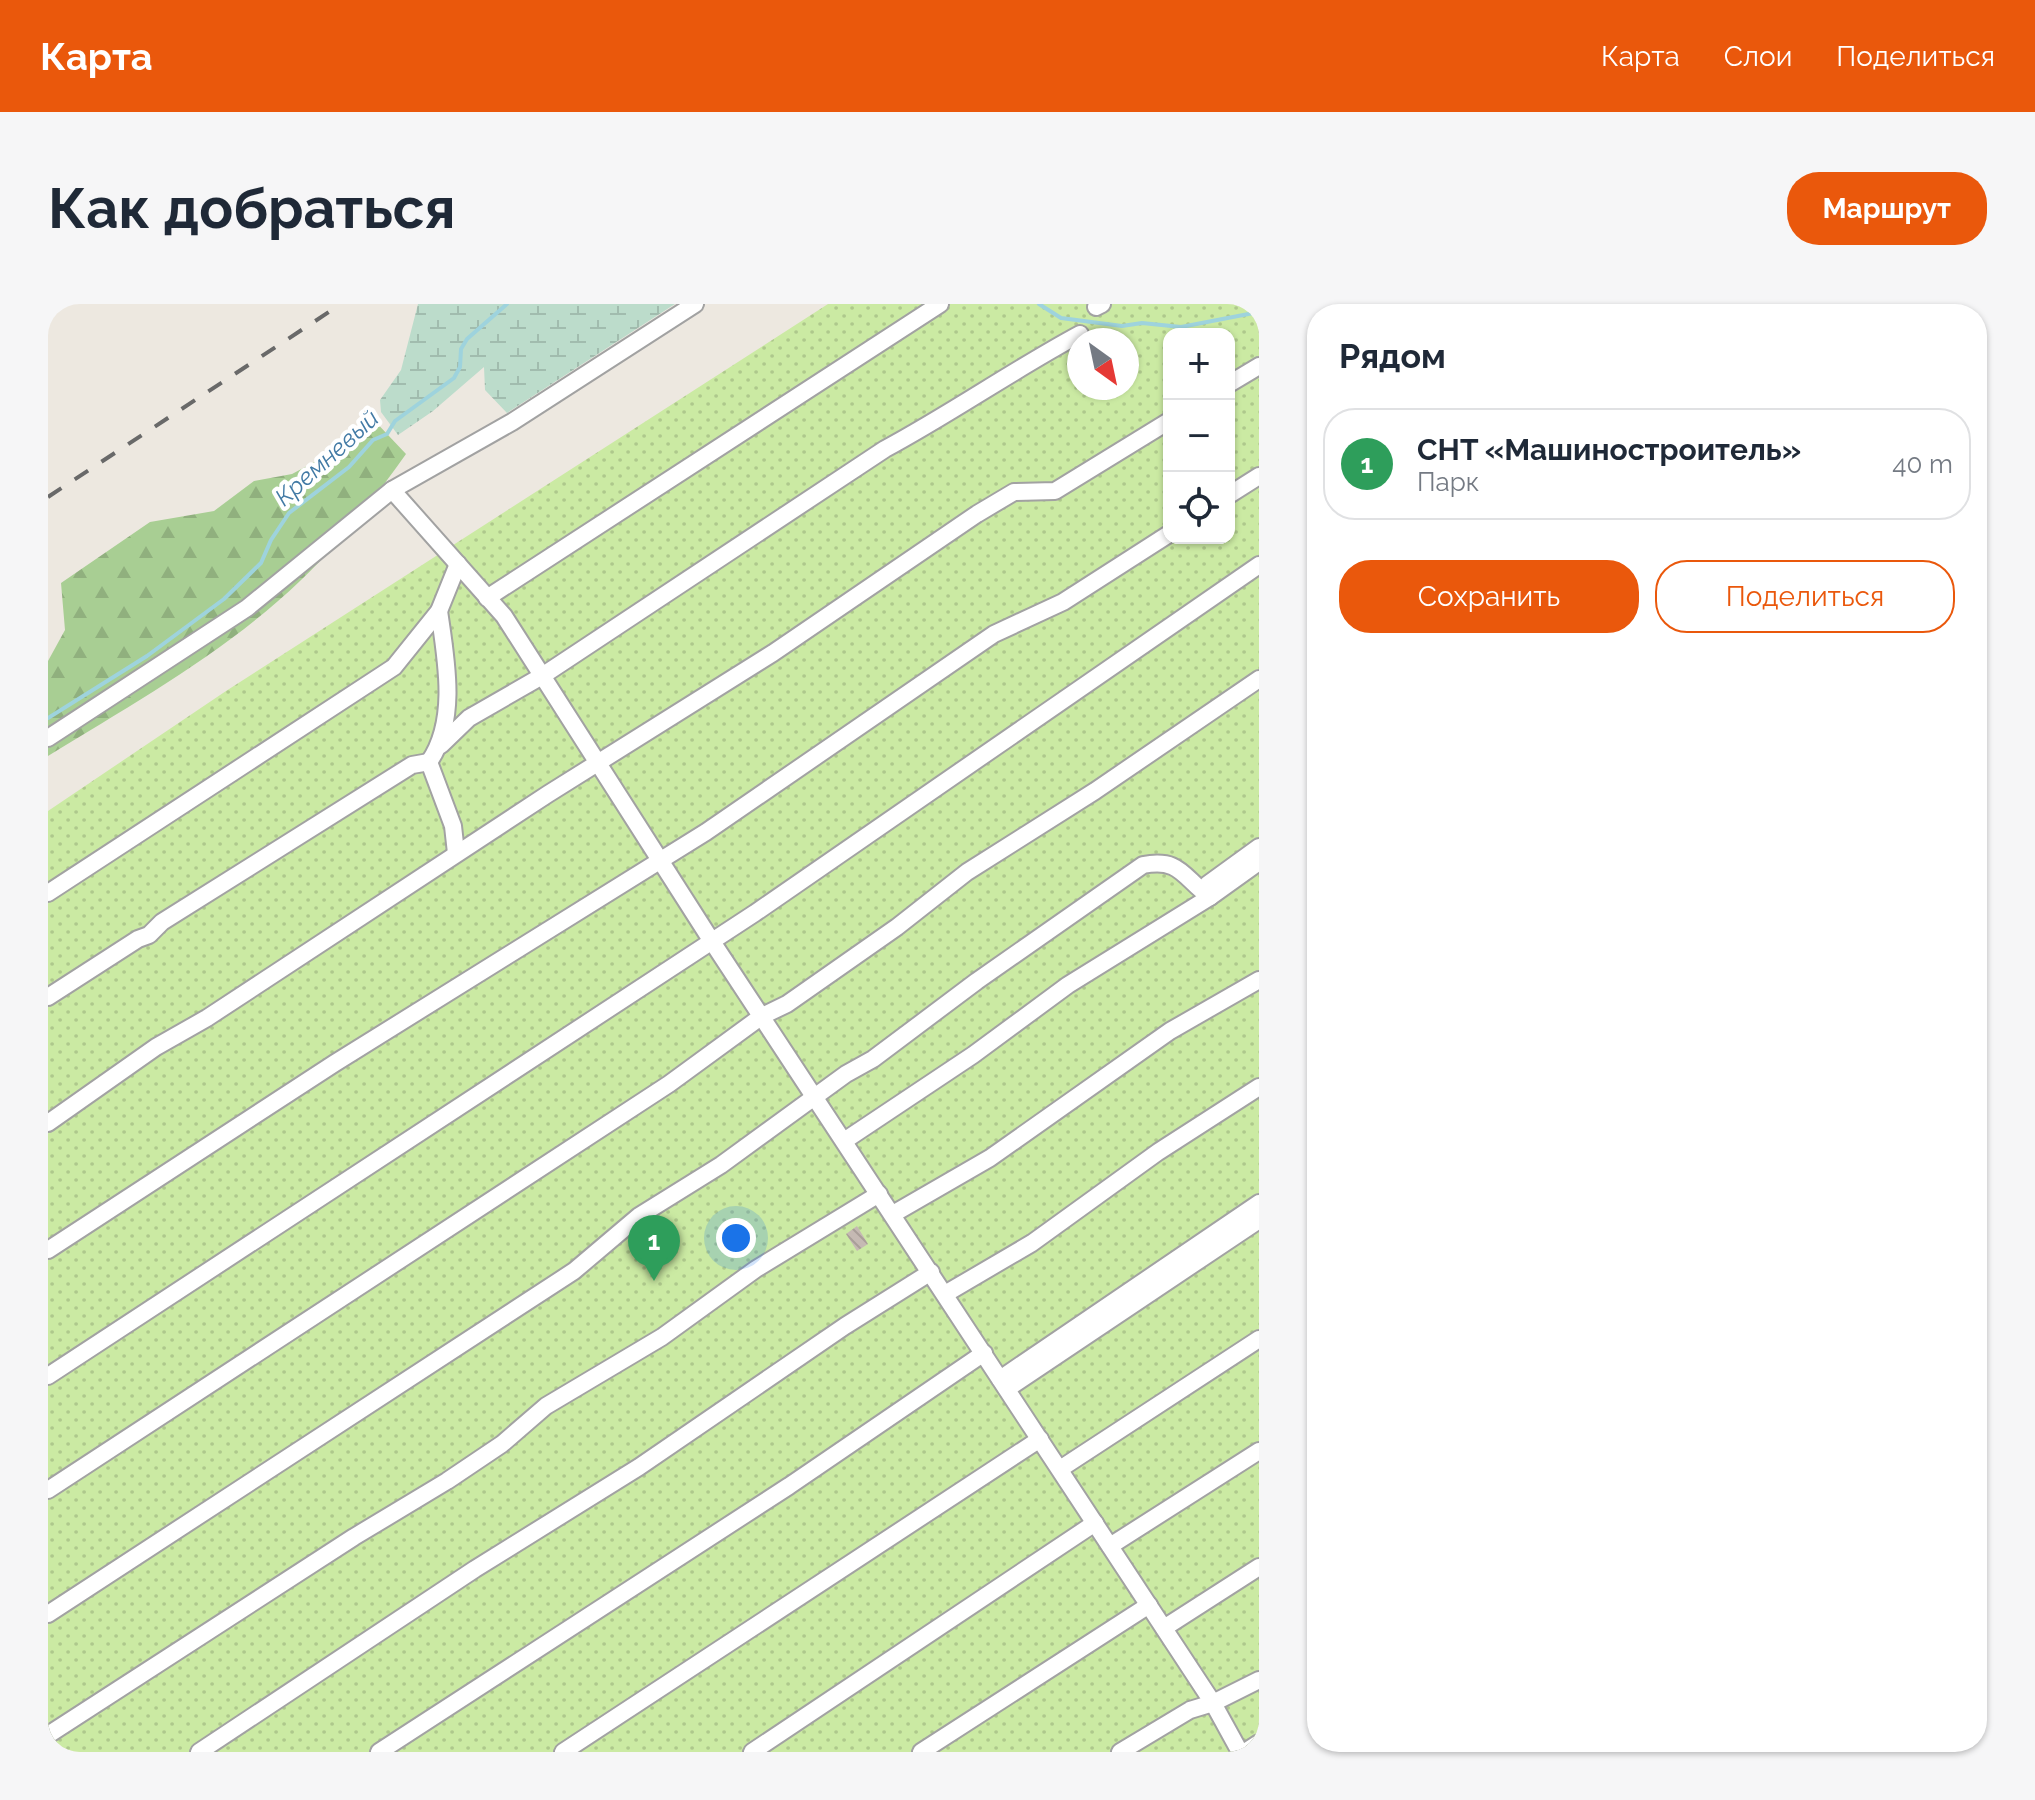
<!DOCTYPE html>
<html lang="ru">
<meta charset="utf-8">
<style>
body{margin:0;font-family:Raleway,sans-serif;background:#f6f6f7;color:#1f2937}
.controls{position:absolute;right:24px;top:24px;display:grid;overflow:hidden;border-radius:16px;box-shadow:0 2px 6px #0004}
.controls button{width:72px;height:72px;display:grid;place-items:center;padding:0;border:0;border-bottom:2px solid #e0e1e3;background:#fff;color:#1f2937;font:40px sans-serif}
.compass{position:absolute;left:1019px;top:24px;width:72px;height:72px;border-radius:50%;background:#fff;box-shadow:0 2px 6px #0004;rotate:147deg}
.you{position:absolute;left:688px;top:934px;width:28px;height:28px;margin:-20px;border:6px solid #fff;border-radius:50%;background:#1a73e8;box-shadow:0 0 0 12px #1a73e833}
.badge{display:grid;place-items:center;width:52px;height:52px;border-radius:50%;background:#ea580c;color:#fff;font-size:26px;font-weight:700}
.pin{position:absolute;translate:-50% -66px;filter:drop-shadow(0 2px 4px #0008)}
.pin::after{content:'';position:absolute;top:42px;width:28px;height:24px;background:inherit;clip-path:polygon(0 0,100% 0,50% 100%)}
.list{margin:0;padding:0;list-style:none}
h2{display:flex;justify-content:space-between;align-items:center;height:104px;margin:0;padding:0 32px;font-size:34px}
h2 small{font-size:26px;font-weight:400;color:#747a83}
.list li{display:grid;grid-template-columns:52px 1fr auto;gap:24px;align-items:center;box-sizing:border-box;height:112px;margin:0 16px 16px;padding:0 16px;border:2px solid #e0e1e3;border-radius:32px}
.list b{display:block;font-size:30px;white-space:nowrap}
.list p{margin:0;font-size:26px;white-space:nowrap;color:#747a83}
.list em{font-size:26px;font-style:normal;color:#747a83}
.actions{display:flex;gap:16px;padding:24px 32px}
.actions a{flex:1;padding:18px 0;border:2px solid #ea580c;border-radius:32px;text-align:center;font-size:28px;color:#ea580c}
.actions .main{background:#ea580c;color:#fff}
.icon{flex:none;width:44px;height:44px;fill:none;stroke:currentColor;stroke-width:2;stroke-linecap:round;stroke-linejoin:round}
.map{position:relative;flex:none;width:1211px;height:1448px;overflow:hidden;border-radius:32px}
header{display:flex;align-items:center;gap:48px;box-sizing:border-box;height:112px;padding:0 40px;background:#ea580c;color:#fff}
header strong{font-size:38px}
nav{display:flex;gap:44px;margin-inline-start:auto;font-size:28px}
.intro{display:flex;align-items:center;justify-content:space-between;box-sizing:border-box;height:192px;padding:0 48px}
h1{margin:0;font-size:56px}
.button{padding:20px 36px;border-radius:32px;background:#ea580c;color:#fff;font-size:28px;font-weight:700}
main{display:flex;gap:48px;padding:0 48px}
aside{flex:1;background:#fff;border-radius:32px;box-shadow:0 2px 6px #0004}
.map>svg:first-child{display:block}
.forest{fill:url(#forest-firs)}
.wetland{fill:url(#wetland-marsh)}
.garden{fill:url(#garden-dots);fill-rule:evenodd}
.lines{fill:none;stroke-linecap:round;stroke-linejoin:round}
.stream{stroke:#9ed3dd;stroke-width:4}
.building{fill:url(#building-back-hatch)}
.minor-casing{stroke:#a2a2a2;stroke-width:20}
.minor{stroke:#fff;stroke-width:16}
.rail{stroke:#696969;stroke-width:4;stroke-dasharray:16 16;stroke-linecap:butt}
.labels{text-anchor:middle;stroke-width:8;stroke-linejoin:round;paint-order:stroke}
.water-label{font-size:24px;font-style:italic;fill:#427aa5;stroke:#fff}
</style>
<header>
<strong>Карта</strong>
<nav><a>Карта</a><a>Слои</a><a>Поделиться</a></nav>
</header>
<div class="intro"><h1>Как добраться</h1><a class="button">Маршрут</a></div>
<main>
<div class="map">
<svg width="1211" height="1448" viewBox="0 0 1211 1448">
<defs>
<pattern id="forest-firs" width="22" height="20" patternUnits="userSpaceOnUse" patternTransform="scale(2)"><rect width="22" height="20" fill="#a8ce93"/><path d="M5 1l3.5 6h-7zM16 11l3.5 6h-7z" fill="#90b07e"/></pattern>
<pattern id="wetland-marsh" width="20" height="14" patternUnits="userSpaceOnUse" patternTransform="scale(2)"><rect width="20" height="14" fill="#bcdccb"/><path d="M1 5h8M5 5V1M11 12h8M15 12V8" fill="none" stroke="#a1bcae"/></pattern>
<pattern id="garden-dots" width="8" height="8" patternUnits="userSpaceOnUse" patternTransform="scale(2)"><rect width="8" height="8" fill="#cbeaa3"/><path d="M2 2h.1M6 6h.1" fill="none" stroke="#aec88c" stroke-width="1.8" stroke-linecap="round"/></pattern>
<pattern id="building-back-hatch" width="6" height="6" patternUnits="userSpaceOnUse" patternTransform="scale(2)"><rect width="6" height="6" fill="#c5b9b3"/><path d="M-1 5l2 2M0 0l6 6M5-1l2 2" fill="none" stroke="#a99e99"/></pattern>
</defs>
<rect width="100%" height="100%" fill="#ede8e0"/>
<path class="forest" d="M323,113L358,150C326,195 292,239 252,277C178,348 86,399 0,452V357L17,326L13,279L102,218L166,207L206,177L244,170L276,153Z"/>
<path class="wetland" d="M370,0H627L459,109L437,86L436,63L385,107L350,131L333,108L332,96L353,66Z"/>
<path class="garden" d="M780,0H1211V1448H0V507L178,387ZM1121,30H1181V234H1121ZM1031,36H1079V84H1031Z"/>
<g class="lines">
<g class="stream">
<path d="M991,0L1013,14L1074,22L1094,19L1133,23L1211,8"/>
<path d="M0,414L99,352L176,295L213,259L223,236L241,209L301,163L325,136L339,130L347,117L406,74L412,63L413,45L419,35L459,0"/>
</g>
</g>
<path class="building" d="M809,922L820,940L809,947L798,930Z"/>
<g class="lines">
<defs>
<g id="minor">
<path d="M1048,3L1054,0"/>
<path d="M1181,80L1211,62"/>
<path d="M344,186L464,118L647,0"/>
<path d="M1181,191L1211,172"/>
<path d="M439,294L892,0"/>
<path d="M391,307C398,355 410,416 381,458L405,522L408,549"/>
<path d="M0,434L199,304L344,186L456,312L663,636L1165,1399L1192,1448"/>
<path d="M393,441L421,414L494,372L837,145C904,109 965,66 1032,30"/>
<path d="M0,589L346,363L391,307L410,260"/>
<path d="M0,693L90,635L101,631L114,618L364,461L381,458"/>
<path d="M0,819L108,743L159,714L500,490L725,349L929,210L966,188L1007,187L1121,117"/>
<path d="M796,837L925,751L1020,681L1162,593L1160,580L1211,543"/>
<path d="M845,910L942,854L1122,727L1211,676"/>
<path d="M0,946L287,759L658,528L946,330L1015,298L1121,230"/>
<path d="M897,990L984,939L1110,848L1211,783"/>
<path d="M0,1072L707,609L1211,261"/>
<path d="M952,1075L1211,899"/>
<path d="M959,1085L1211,916"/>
<path d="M1012,1165L1211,1035"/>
<path d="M0,1186L621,780L714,712L739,700L849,623L919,568L1047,487L1211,375"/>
<path d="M1062,1242L1211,1147"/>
<path d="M0,1310L526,967L591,912L673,861L798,770L825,755L929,677L1095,561C1133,554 1134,573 1162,593L1211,558"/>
<path d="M1116,1324L1211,1263"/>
<path d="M0,1431L306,1233L399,1177L454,1140L498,1102L614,1033L708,965L831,890"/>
<path d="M151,1448L427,1265L591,1163L797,1022L883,968"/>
<path d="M331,1448L741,1182L936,1049"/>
<path d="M515,1448L992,1135"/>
<path d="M704,1448L1047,1219"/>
<path d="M873,1448L1101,1301"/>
<path d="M1072,1448L1142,1406L1165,1399L1211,1376"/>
<path d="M1197,1448L1211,1439"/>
</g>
</defs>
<use href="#minor" class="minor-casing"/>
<use href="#minor" class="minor"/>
<path class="rail" d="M0,193L293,0"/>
</g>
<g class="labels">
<g class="water-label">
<text transform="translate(279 154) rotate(-42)" y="8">Кремневый</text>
</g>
</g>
</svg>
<div class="controls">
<button>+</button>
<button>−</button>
<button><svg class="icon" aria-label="locate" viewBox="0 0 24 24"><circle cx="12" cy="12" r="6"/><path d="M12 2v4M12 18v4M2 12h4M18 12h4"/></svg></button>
</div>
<svg class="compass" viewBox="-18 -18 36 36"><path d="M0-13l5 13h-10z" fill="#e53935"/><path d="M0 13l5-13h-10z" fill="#747a83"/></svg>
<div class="you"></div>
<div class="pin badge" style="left:606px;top:977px;background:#2e9e5b">1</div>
</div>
<aside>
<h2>Рядом<small></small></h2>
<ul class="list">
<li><span class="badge" style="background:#2e9e5b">1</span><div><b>СНТ «Машиностроитель»</b><p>Парк</p></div><em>40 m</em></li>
</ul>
<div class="actions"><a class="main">Сохранить</a><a>Поделиться</a></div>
</aside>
</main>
